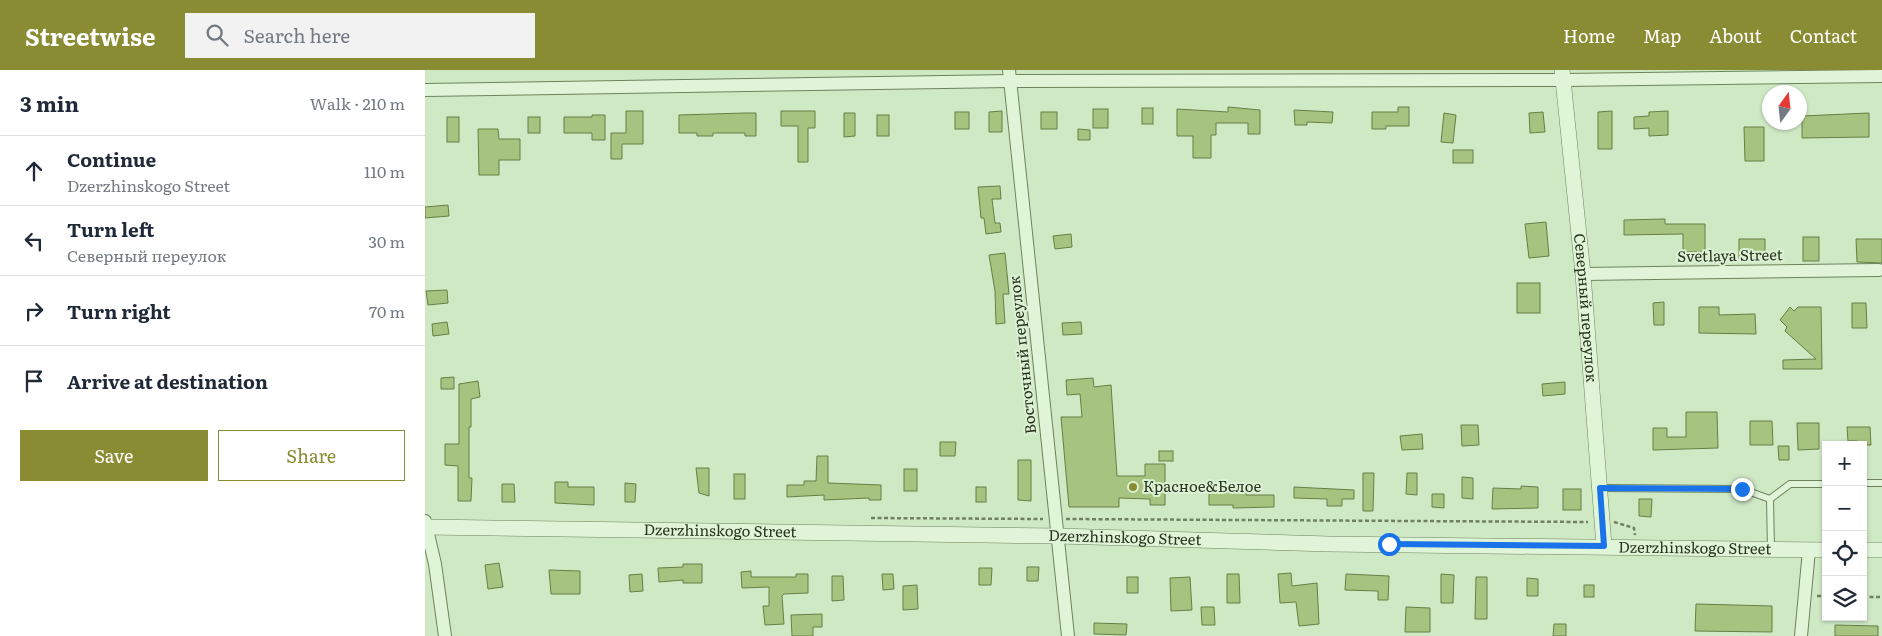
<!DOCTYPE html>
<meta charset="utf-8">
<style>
body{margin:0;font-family:Literata,serif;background:#f2f2f3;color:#1f2937}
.controls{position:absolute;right:15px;bottom:15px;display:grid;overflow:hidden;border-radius:0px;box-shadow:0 1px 4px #0004}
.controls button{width:45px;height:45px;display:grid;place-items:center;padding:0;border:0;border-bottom:1px solid #e0e1e3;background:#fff;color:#1f2937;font:25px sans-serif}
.compass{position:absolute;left:1337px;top:15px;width:45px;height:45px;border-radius:50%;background:#fff;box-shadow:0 1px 4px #0004;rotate:15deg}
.stop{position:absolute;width:15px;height:15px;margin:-11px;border:4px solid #1a73e8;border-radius:50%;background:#fff}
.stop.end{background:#1a73e8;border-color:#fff;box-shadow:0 1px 5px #0008}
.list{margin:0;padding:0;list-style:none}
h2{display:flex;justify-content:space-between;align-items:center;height:65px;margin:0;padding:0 20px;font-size:21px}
h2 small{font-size:16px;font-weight:400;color:#747a83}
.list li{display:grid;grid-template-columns:32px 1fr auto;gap:15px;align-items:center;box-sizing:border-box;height:70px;padding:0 20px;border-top:1px solid #e0e1e3}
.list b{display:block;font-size:19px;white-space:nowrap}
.list p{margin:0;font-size:16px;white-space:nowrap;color:#747a83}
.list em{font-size:16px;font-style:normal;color:#747a83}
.actions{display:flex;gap:10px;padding:15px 20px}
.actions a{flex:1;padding:11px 0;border:1px solid #8a8c33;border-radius:0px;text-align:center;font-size:18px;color:#8a8c33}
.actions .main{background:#8a8c33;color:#fff}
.icon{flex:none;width:28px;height:28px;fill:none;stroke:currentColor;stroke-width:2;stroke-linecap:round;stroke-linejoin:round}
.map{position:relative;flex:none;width:1457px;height:566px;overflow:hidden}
header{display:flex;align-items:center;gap:30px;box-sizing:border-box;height:70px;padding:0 25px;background:#8a8c33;color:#fff}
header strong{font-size:24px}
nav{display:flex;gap:28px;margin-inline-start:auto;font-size:18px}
.search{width:350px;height:45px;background:#f2f2f3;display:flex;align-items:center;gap:12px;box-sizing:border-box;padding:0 18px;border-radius:0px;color:#747a83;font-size:19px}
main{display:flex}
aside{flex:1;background:#fff}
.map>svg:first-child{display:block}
.building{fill:#a6c47f;stroke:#677f45}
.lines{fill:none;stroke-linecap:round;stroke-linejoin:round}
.service-casing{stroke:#6e835d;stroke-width:8}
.minor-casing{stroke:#6e835d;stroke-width:14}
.tertiary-casing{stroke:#6e835d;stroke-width:16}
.path{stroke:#6e835d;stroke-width:2.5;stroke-dasharray:4 2.5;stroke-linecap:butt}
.service{stroke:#e0f5d8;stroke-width:6}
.minor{stroke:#e0f5d8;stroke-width:12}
.tertiary{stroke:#e0f5d8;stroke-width:15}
.route{stroke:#1a73e8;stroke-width:6}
.poi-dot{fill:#8a8c33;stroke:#dcf2d4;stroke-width:2}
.labels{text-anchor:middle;stroke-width:4;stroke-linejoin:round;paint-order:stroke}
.street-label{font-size:15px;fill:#2a341f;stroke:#dcf2d4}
.poi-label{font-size:15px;fill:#2a341f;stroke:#dcf2d4;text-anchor:start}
</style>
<header>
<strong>Streetwise</strong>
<div class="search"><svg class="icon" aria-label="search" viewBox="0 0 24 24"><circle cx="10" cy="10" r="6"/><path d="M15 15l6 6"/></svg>Search here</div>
<nav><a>Home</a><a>Map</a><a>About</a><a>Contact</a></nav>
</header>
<main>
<aside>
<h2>3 min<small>Walk · 210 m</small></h2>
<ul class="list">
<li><svg class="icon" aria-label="ahead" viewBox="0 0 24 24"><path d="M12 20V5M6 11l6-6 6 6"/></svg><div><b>Continue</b><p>Dzerzhinskogo Street</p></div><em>110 m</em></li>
<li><svg class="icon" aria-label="left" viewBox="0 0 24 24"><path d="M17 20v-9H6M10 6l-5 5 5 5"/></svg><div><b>Turn left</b><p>Северный переулок</p></div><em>30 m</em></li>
<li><svg class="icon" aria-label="right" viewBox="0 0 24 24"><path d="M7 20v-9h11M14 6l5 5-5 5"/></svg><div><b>Turn right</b></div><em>70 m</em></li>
<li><svg class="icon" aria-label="arrive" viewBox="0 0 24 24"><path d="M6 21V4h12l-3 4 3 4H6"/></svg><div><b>Arrive at destination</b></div></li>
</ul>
<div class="actions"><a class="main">Save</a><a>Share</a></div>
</aside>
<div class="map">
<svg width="1457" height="566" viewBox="0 0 1457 566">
<rect width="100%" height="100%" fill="#cfe9c5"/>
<g class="building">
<path d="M803,37L835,40V64H823V53H791V65H786V88H768V66H752V39L803,42Z"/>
<path d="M973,37H984V56H961V59H947V42H973Z"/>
<rect x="717" y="38" width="11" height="16"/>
<rect x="668" y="39" width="15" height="19"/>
<path d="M869,40L908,42L907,53L882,52V55H870Z"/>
<path d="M201,41H218V74H197V89H186V63H201Z"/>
<path d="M356,41H390V58H383V92H373V56H356Z"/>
<path d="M577,41V62H564V42Z"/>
<path d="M1187,41V79H1173V42Z"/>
<path d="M1243,41V65L1224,66V58L1209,59V47L1224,46V42Z"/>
<rect x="530" y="42" width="14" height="17"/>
<rect x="616" y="42" width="16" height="17"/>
<path d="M1118,42L1120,62L1105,63L1104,43Z"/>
<path d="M320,43H331V66H320V63H288V66H272V63H254V45Z"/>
<path d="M419,43H430V66L419,67Z"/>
<path d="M1019,43L1031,45L1028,73L1016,72Z"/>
<path d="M1444,43V67L1377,68V46Z"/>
<path d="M167,45H180V70H167V63H139V47H167Z"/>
<rect x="452" y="45" width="12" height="21"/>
<rect x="22" y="47" width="12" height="25"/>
<rect x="103" y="47" width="12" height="16"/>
<path d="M1319,57H1339V91H1320Z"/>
<path d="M53,59H73L74,69H95V90H74V105H54Z"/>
<path d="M653,59L665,60V70H653Z"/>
<rect x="1028" y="80" width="20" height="13"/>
<path d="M575,116L576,129H567L570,153H575L576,162L561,164L559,148H556L553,117Z"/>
<path d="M23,135L24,146L0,148V137Z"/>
<path d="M1240,149V154H1280V182H1258V164L1199,165V150Z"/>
<path d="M1121,152L1124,186L1104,188L1100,154Z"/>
<path d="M646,164L647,177L630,179L628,166Z"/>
<rect x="1378" y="167" width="16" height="24"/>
<path d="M1314,169H1340V188L1314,189Z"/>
<path d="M1431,169H1457V193L1432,192Z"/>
<path d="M580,183L584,224H578L580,253L571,254L570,221L564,185Z"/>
<rect x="1092" y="213" width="23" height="30"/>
<path d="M22,220L23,233L3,235L1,221Z"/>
<path d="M1239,232V255H1229L1228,233Z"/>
<path d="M1427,233H1441L1442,258H1427Z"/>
<path d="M1274,237H1294V245L1330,244L1331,264L1274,263Z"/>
<path d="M1365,237L1369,241L1373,237H1396L1397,299H1358V290L1391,289L1360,261L1362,257L1355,250Z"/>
<path d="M22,252L24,264L8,266L7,254Z"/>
<path d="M656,252L657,264L638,265L637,253Z"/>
<path d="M29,307V319H16V308Z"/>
<path d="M668,308L669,317L686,315L692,406H720V394H740V435H725V429L694,428V437H644L636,347H657L655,324L642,325L641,310Z"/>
<path d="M53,311L55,327L46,329V357H44V408H47L46,431H33V396L20,395V374H34V314Z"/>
<path d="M1140,312V324L1118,326L1117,314Z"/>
<path d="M1261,342H1292L1293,378L1228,380V358H1242V367H1261Z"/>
<path d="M1325,351H1347L1348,375H1325Z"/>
<path d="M1372,353H1394V379L1373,380Z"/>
<path d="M1036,355H1053L1054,375L1037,376Z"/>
<path d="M1422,357H1445L1446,375H1432V371H1423Z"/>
<path d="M997,364L998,379L977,380L975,366Z"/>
<path d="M515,372H531L530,386H515Z"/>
<path d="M1353,376H1364V390H1354Z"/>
<rect x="734" y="381" width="14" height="10"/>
<path d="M392,386H403V413L456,415V430H444V428L399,430V425L362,427V415H379V411H391Z"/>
<path d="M593,390H606V431L593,430Z"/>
<path d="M271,398H284V426L274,423Z"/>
<rect x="479" y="399" width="13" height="22"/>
<path d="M938,403H949L948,441H938Z"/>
<path d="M982,403H992V425L981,424Z"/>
<rect x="309" y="404" width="11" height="25"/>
<path d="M1037,407L1048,408V429L1037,428Z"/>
<path d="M130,412H143V417H169V435L130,433Z"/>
<path d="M200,413L211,414L210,432H200Z"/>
<path d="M77,414H89L90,432H77Z"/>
<path d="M808,414H821V425H849V437L808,438V435H784V421H808Z"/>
<path d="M1096,416L1113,417V438L1067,439L1068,418L1096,419Z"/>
<rect x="551" y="417" width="10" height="15"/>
<path d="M869,417L929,420V429H917V436H902V429L869,428Z"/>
<rect x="1138" y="419" width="18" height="21"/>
<path d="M1007,424H1019V438L1007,437Z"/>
<path d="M1214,429H1227L1226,447L1214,446Z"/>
<path d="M74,493L78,517L63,519L60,495Z"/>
<path d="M258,494H277V513H258V510L234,512L233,498L258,497Z"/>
<path d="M602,497H614L613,511H602Z"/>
<path d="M554,498H567L566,515H554Z"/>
<path d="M124,500L155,501V524H126Z"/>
<path d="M326,501V507H371V504H383V523L359,524L357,526L359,554L340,555L338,536H344V517L317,518L316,502Z"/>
<path d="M866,503L867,516L892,513L894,554L874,556L871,532L855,533L853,504Z"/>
<path d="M217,504L218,521L205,522L204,505Z"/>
<path d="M457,504H468L469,519L458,520Z"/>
<path d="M802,504H814L815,533H802Z"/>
<path d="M921,504L964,506L963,530H953V521L920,520Z"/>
<path d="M1016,504L1029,505L1028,533H1016Z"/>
<path d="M407,506H418L419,530L407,531Z"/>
<rect x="702" y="507" width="11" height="16"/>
<path d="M765,507L767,540L746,541L745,508Z"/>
<path d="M1051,507H1062V549H1050Z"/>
<path d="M1102,508L1113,509V526H1102Z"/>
<path d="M492,515L493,539L478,540V516Z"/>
<rect x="1159" y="515" width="10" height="12"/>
<path d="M1271,534L1347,536V562L1270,561Z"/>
<path d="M776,537H789L790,555H777Z"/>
<path d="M981,537L1005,538V562H980Z"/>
<path d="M397,544V557H388V566H367L366,545Z"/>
<path d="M669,553L702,554L701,565L669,564Z"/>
<path d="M1129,554H1141V566H1128Z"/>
<path d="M1410,555L1453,556V566H1410Z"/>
</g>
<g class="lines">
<defs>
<g id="service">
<path d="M1438,413H1457"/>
<path d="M1175,418L1317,419L1345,429L1365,414H1401"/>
<path d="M1345,429L1346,479"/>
</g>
<g id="minor">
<path d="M584,0L643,566"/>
<path d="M0,20L585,11L1138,10L1457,6"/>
<path d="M1158,204L1454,200"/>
<path d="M0,451L10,494L20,566"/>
<path d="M1376,566L1384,480"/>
</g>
<g id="tertiary">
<path id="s1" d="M1137,0L1158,204L1179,476"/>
<path id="s2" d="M0,457L633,466L904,474L1401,480"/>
<path d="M1438,480H1457"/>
</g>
</defs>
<use href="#service" class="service-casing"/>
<use href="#minor" class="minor-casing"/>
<use href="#tertiary" class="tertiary-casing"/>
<g class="path">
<path d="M446,448L618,449"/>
<path d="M641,449L1163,452"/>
<path d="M1189,452L1209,458L1210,465"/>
<path d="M1392,526H1401"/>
<path d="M1438,527H1457"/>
</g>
<use href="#service" class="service"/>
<use href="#minor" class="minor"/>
<use href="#tertiary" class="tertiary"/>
</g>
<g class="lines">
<path class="route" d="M964,474L1179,476L1175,418L1317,419"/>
</g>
<circle class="poi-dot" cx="708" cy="417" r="5"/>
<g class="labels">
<g class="street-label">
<text transform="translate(1305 186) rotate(-1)" y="5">Svetlaya Street</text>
<text dy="5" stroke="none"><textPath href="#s1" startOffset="239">Северный переулок</textPath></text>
<text transform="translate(598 285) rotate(-96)" y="5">Восточный переулок</text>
<text dy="5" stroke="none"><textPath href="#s2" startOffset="295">Dzerzhinskogo Street</textPath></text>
<text dy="5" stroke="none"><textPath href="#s2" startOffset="700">Dzerzhinskogo Street</textPath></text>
<text dy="5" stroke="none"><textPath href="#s2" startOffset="1270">Dzerzhinskogo Street</textPath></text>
</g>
<g class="poi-label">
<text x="718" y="422">Красное&amp;Белое</text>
</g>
</g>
</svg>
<div class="controls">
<button>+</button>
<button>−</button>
<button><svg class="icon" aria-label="locate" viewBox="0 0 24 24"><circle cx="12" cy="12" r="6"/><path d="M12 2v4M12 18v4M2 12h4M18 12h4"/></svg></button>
<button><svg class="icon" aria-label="layers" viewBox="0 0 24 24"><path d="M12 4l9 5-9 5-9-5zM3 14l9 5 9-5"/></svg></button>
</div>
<svg class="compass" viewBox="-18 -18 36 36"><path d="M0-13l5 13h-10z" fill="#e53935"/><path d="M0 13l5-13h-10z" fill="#747a83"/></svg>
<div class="stop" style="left:964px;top:474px"></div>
<div class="stop end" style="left:1317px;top:419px"></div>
</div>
</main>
